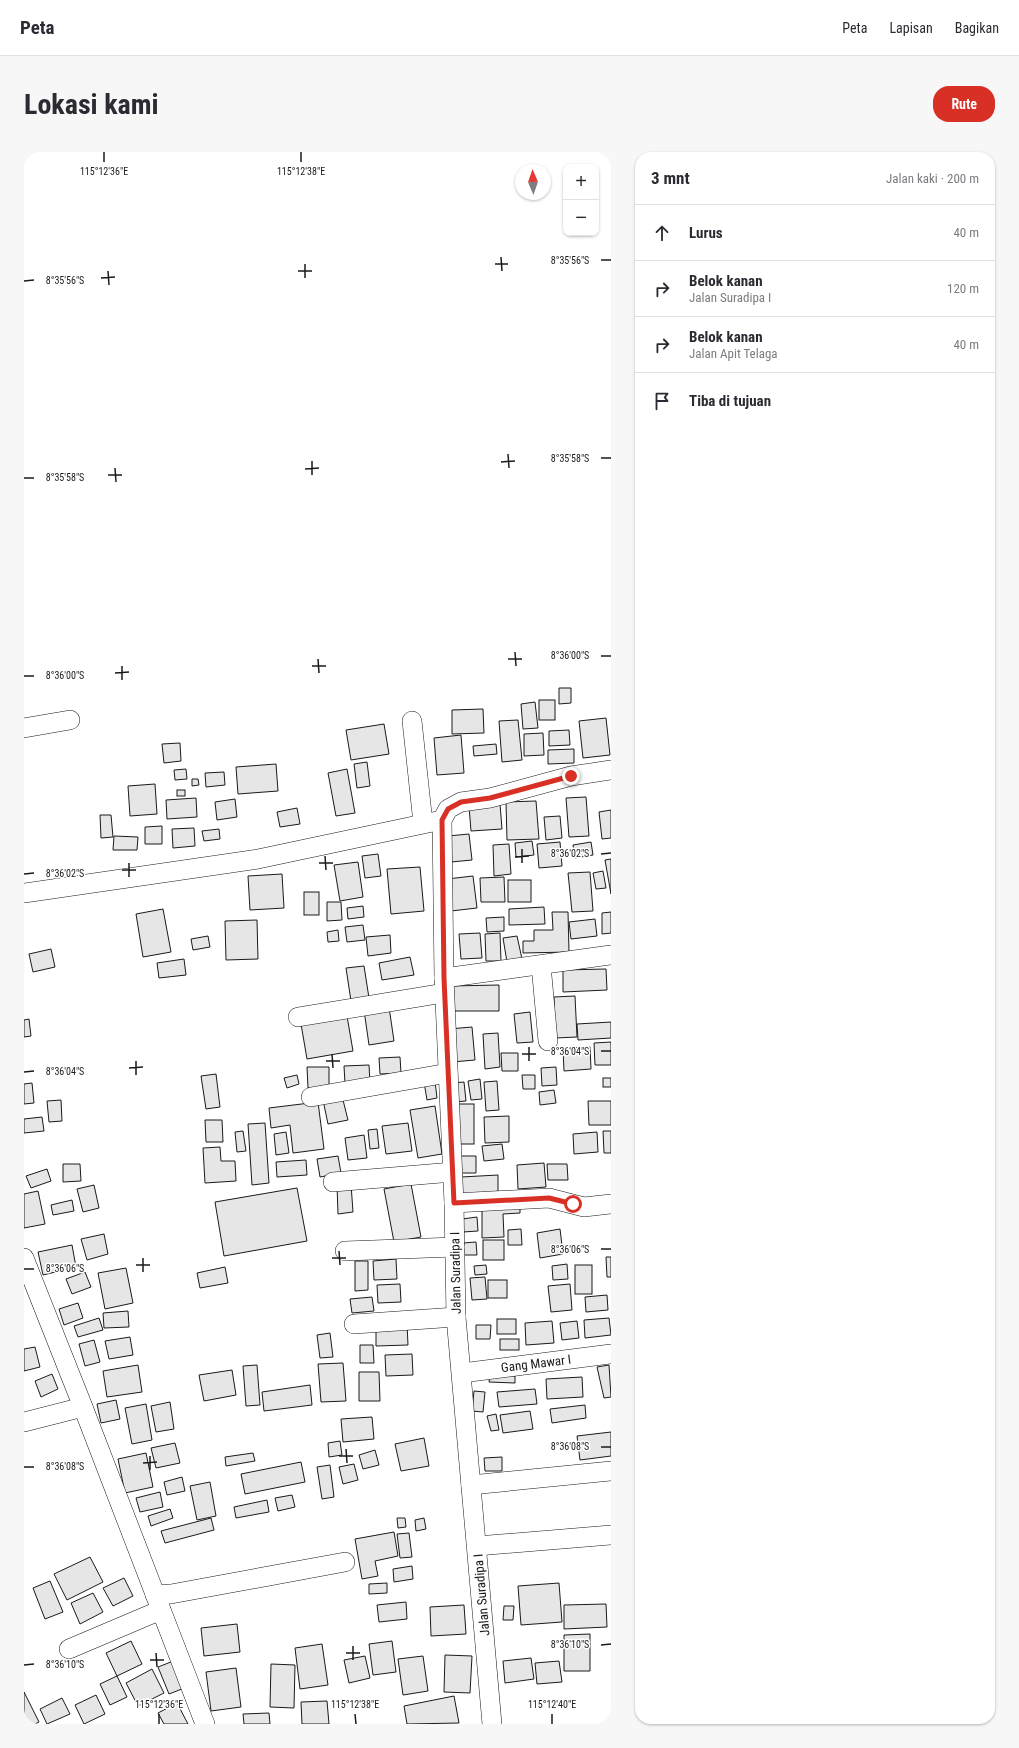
<!DOCTYPE html>
<html lang="id">
<meta charset="utf-8">
<style>
body{margin:0;font-family:"Roboto Condensed",sans-serif;background:#f7f7f7;color:#2b2b33}
.controls{position:absolute;right:12px;top:12px;display:grid;overflow:hidden;border-radius:8px;box-shadow:0 1px 3px #0004}
.controls button{width:36px;height:36px;display:grid;place-items:center;padding:0;border:0;border-bottom:1px solid #e1e1e2;background:#fff;color:#2b2b33;font:20px sans-serif}
.compass{position:absolute;left:491px;top:12px;width:36px;height:36px;border-radius:50%;background:#fff;box-shadow:0 1px 3px #0004;rotate:358deg}
.stop{position:absolute;width:12px;height:12px;margin:-9px;border:3px solid #d93025;border-radius:50%;background:#fff}
.stop.end{background:#d93025;border-color:#fff;box-shadow:0 1px 4px #0008}
.list{margin:0;padding:0;list-style:none}
h2{display:flex;justify-content:space-between;align-items:center;height:52px;margin:0;padding:0 16px;font-size:17px}
h2 small{font-size:13px;font-weight:400;color:#7c7c81}
.list li{display:grid;grid-template-columns:26px 1fr auto;gap:12px;align-items:center;box-sizing:border-box;height:56px;padding:0 16px;border-top:1px solid #e1e1e2}
.list b{display:block;font-size:15px;white-space:nowrap}
.list p{margin:0;font-size:13px;white-space:nowrap;color:#7c7c81}
.list em{font-size:13px;font-style:normal;color:#7c7c81}
.icon{flex:none;width:22px;height:22px;fill:none;stroke:currentColor;stroke-width:2;stroke-linecap:round;stroke-linejoin:round}
.map{position:relative;flex:none;width:587px;height:1572px;overflow:hidden;border-radius:16px}
header{display:flex;align-items:center;gap:24px;box-sizing:border-box;height:56px;padding:0 20px;background:#fff;border-bottom:1px solid #e1e1e2}
header strong{font-size:19px}
nav{display:flex;gap:22px;margin-inline-start:auto;font-size:14px}
.intro{display:flex;align-items:center;justify-content:space-between;box-sizing:border-box;height:96px;padding:0 24px}
h1{margin:0;font-size:28px}
.button{padding:10px 18px;border-radius:16px;background:#d93025;color:#fff;font-size:14px;font-weight:700}
main{display:flex;gap:24px;padding:0 24px}
aside{flex:1;background:#fff;border-radius:16px;box-shadow:0 1px 3px #0004}
.map>svg:first-child{display:block}
.building{fill:#e6e6e6;stroke:#1a1a1a}
.lines{fill:none;stroke-linecap:round;stroke-linejoin:round}
.minor-casing{stroke:#1a1a1a;stroke-width:20}
.minor{stroke:#fff;stroke-width:19}
.route{stroke:#d93025;stroke-width:5}
.ticks{fill:none;stroke:#1a1a1a;stroke-width:1.5}
.labels{text-anchor:middle;stroke-width:3;stroke-linejoin:round;paint-order:stroke}
.street-label{font-size:13px;fill:#1a1a1a;stroke:#fff}
.ticks-label{font-size:10px;text-anchor:middle;fill:#1a1a1a;stroke:#fff;stroke-width:3;stroke-linejoin:round;paint-order:stroke}
</style>
<header>
<strong>Peta</strong>
<nav><a>Peta</a><a>Lapisan</a><a>Bagikan</a></nav>
</header>
<div class="intro"><h1>Lokasi kami</h1><a class="button">Rute</a></div>
<main>
<div class="map">
<svg width="587" height="1572" viewBox="0 0 587 1572">
<rect width="100%" height="100%" fill="#fff"/>
<g class="building">
<path d="M535,536H547V551L535,552Z"/>
<rect x="515" y="548" width="16" height="20"/>
<path d="M511,550L514,576L499,577L497,552Z"/>
<path d="M459,557L460,581L428,582V558Z"/>
<path d="M582,566L586,603L559,606L555,569Z"/>
<path d="M494,568L498,608L478,610L475,569Z"/>
<path d="M360,572L365,602L327,608L322,578Z"/>
<path d="M545,578L546,593L525,594V579Z"/>
<path d="M519,581L520,603L500,604V582Z"/>
<path d="M437,583L440,621L413,623L410,586Z"/>
<path d="M156,591L157,609L140,611L138,592Z"/>
<path d="M472,592L473,602L450,604L449,594Z"/>
<path d="M550,597V611L524,612V598Z"/>
<path d="M343,610L346,634L333,636L330,612Z"/>
<path d="M252,612L254,639L214,642L212,615Z"/>
<path d="M162,617L163,627L151,628L150,618Z"/>
<path d="M323,617L331,661L312,664L304,621Z"/>
<path d="M200,620L201,633L182,635L181,621Z"/>
<path d="M168,627H174L175,633L168,634Z"/>
<path d="M131,632L133,662L106,664L104,634Z"/>
<rect x="153" y="638" width="8" height="6"/>
<path d="M562,645L565,684L545,685L542,646Z"/>
<path d="M172,646L173,665L143,667L142,648Z"/>
<path d="M211,647L213,665L193,668L191,650Z"/>
<path d="M512,649L515,687L483,688L482,650Z"/>
<path d="M476,652L478,677L447,679L445,654Z"/>
<path d="M273,656L276,672L256,675L253,660Z"/>
<path d="M587,658V686L578,687L575,660Z"/>
<path d="M76,663H87L89,685L77,686Z"/>
<path d="M536,664L538,686L522,688L520,665Z"/>
<path d="M138,674V692H121V675Z"/>
<path d="M170,676L171,694L149,696L148,677Z"/>
<path d="M195,677L196,687L180,689L178,679Z"/>
<path d="M445,682L448,708L427,710L424,684Z"/>
<path d="M90,684L114,685L113,698H89Z"/>
<path d="M508,689L510,703L492,705L491,691Z"/>
<path d="M536,690L538,714L515,716L513,692Z"/>
<path d="M567,690L569,703L551,706L549,693Z"/>
<path d="M485,692L487,722L470,724L469,693Z"/>
<path d="M354,702L357,724L341,726L338,704Z"/>
<path d="M587,707V742L581,708Z"/>
<path d="M334,710L339,745L316,749L310,713Z"/>
<path d="M396,715L400,759L367,762L363,717Z"/>
<path d="M579,719L582,736L572,737L569,721Z"/>
<path d="M566,720L569,759L548,760L544,721Z"/>
<path d="M258,722L260,756L226,758L224,724Z"/>
<path d="M449,724L453,756L427,759L423,727Z"/>
<path d="M480,725L481,750H457L456,726Z"/>
<rect x="484" y="728" width="23" height="22"/>
<rect x="280" y="740" width="15" height="23"/>
<path d="M303,750H317L318,768L303,769Z"/>
<path d="M339,754L340,765L324,767L323,756Z"/>
<path d="M520,755L521,772L485,773V757Z"/>
<path d="M139,757L147,800L119,805L112,762Z"/>
<path d="M528,760H544L545,800L499,801V789H510V778H529Z"/>
<path d="M587,760V781L578,782V761Z"/>
<path d="M480,765V779L463,780L462,766Z"/>
<path d="M571,767L573,784L547,787L545,770Z"/>
<path d="M233,768L234,807L202,808L201,769Z"/>
<path d="M339,773L341,788L323,790L321,775Z"/>
<path d="M314,778L315,789L304,790L303,780Z"/>
<path d="M456,781L458,806L437,807L435,782Z"/>
<path d="M476,781L477,809H462L461,782Z"/>
<path d="M366,783L367,801L344,804L342,785Z"/>
<path d="M184,784L186,795L169,798L167,787Z"/>
<path d="M493,784L498,807L483,810L479,786Z"/>
<path d="M27,797L31,815L9,820L5,802Z"/>
<path d="M386,805L390,823L358,828L355,811Z"/>
<path d="M160,807L162,823L135,826L133,811Z"/>
<path d="M340,814L345,846L327,849L322,816Z"/>
<path d="M582,817L583,838L539,840V818Z"/>
<path d="M475,833V859H426V834Z"/>
<path d="M551,844L553,885L531,886L530,845Z"/>
<path d="M365,855L370,889L345,893L340,858Z"/>
<path d="M506,860L509,890L493,891L490,862Z"/>
<path d="M323,864L329,899L283,907L277,872Z"/>
<path d="M5,867L7,884L0,885V868Z"/>
<path d="M587,870V886L554,888L553,872Z"/>
<path d="M448,875L451,908L428,910L425,877Z"/>
<path d="M474,881L476,915L461,917L459,882Z"/>
<path d="M587,890V913H571L570,891Z"/>
<path d="M566,895L567,917L540,919L539,896Z"/>
<path d="M477,901H494V919H478Z"/>
<path d="M376,905L377,921L356,922L355,906Z"/>
<path d="M345,913L346,931L321,932L320,914Z"/>
<path d="M283,915H305V935L284,936Z"/>
<path d="M532,915L533,933L518,934L517,916Z"/>
<path d="M192,922L196,955L182,957L177,924Z"/>
<path d="M273,923L275,932L263,936L260,926Z"/>
<path d="M498,923H511V937H499Z"/>
<rect x="579" y="926" width="8" height="9"/>
<path d="M456,927L458,947L447,948L444,929Z"/>
<path d="M411,929L413,946L403,948L400,930Z"/>
<path d="M473,929L475,958L462,959L460,930Z"/>
<path d="M440,930L442,949L430,950L428,931Z"/>
<path d="M8,931L10,951L0,952V932Z"/>
<path d="M530,938L532,951L516,953L515,940Z"/>
<path d="M318,944L324,968L304,972L299,948Z"/>
<path d="M37,948L38,969L25,970L23,949Z"/>
<path d="M564,949H587V973H565Z"/>
<path d="M294,950L300,997L269,1001L266,973L247,976L245,956Z"/>
<rect x="431" y="952" width="19" height="40"/>
<path d="M411,954L418,1002L394,1006L386,958Z"/>
<path d="M485,964V990L461,991L460,965Z"/>
<path d="M18,965L20,979L0,981V967Z"/>
<path d="M181,968H198L199,990H182Z"/>
<path d="M241,971L245,1031L228,1033L224,972Z"/>
<path d="M384,971L388,999L362,1002L358,974Z"/>
<path d="M353,977L355,996L346,997L344,978Z"/>
<path d="M219,979L222,999L213,1000L211,980Z"/>
<path d="M579,979H587V1001H580Z"/>
<path d="M262,980L265,1001L252,1003L250,982Z"/>
<path d="M573,980L574,1000L550,1002L549,982Z"/>
<path d="M340,983L343,1006L324,1008L321,986Z"/>
<path d="M478,992L480,1007L460,1009L458,994Z"/>
<path d="M196,995L197,1009H211L212,1029L181,1031L179,996Z"/>
<path d="M314,1004L317,1021L296,1025L293,1007Z"/>
<path d="M437,1004H452V1021H436Z"/>
<path d="M282,1008L283,1023L253,1025L252,1010Z"/>
<path d="M520,1011L522,1035L494,1037L493,1013Z"/>
<path d="M39,1012H56L57,1029L39,1030Z"/>
<path d="M523,1012H543L544,1028H524Z"/>
<path d="M23,1017L27,1029L7,1036L2,1024Z"/>
<path d="M474,1023V1041L438,1043L437,1025Z"/>
<path d="M327,1032L329,1060L314,1062L313,1033Z"/>
<path d="M387,1032L397,1085L370,1090L360,1037Z"/>
<path d="M70,1033L75,1056L59,1060L53,1037Z"/>
<path d="M273,1036L283,1089L200,1104L191,1050Z"/>
<path d="M14,1039L21,1072L0,1076V1042Z"/>
<path d="M48,1048L50,1059L29,1063L27,1053Z"/>
<path d="M496,1051V1061L479,1062L480,1085L458,1086V1053Z"/>
<path d="M453,1065L454,1079L439,1080L438,1067Z"/>
<path d="M497,1077L498,1093H484V1078Z"/>
<path d="M536,1077L539,1102L516,1106L513,1081Z"/>
<path d="M80,1082L84,1102L63,1108L57,1087Z"/>
<rect x="459" y="1088" width="21" height="20"/>
<path d="M452,1090L453,1103H440L439,1091Z"/>
<path d="M48,1093L52,1115L19,1123L14,1100Z"/>
<path d="M582,1105H587V1125H583Z"/>
<path d="M372,1107L373,1127L350,1128L349,1109Z"/>
<path d="M331,1109H344V1138L331,1139Z"/>
<path d="M543,1112L544,1127L529,1128L528,1114Z"/>
<path d="M462,1113L463,1122L451,1123L450,1114Z"/>
<rect x="551" y="1113" width="17" height="29"/>
<path d="M201,1115L204,1131L176,1136L173,1121Z"/>
<path d="M102,1116L109,1151L81,1157L74,1121Z"/>
<path d="M61,1120L67,1135L48,1142L42,1127Z"/>
<path d="M461,1125L463,1147L448,1148L446,1126Z"/>
<rect x="464" y="1128" width="19" height="18"/>
<path d="M376,1132L377,1150L354,1151L353,1133Z"/>
<path d="M546,1132L548,1158L527,1160L524,1134Z"/>
<path d="M583,1143L584,1158L562,1160L561,1145Z"/>
<path d="M348,1145L350,1159L328,1161L326,1147Z"/>
<path d="M54,1151L59,1166L40,1173L35,1157Z"/>
<path d="M104,1159L105,1175L80,1176L79,1161Z"/>
<path d="M75,1166L79,1178L54,1185L50,1174Z"/>
<path d="M585,1166L587,1183L561,1186L560,1168Z"/>
<rect x="473" y="1167" width="19" height="15"/>
<path d="M528,1169L530,1191L502,1193L501,1171Z"/>
<path d="M553,1169L555,1186L538,1188L536,1171Z"/>
<path d="M383,1172L384,1193L352,1194V1173Z"/>
<path d="M452,1173H467L466,1187H452Z"/>
<path d="M306,1181L309,1205L296,1206L293,1183Z"/>
<path d="M106,1185L109,1203L85,1207L81,1189Z"/>
<rect x="476" y="1187" width="19" height="11"/>
<path d="M70,1188L76,1210L61,1214L55,1192Z"/>
<path d="M336,1193H349L350,1211H336Z"/>
<path d="M11,1195L16,1215L0,1219V1197Z"/>
<path d="M388,1202L389,1223L362,1224L361,1203Z"/>
<path d="M319,1211L322,1249L297,1250L294,1212Z"/>
<path d="M114,1213L118,1240L83,1245L79,1219Z"/>
<path d="M233,1213L236,1253L222,1254L219,1214Z"/>
<path d="M585,1213L587,1245L580,1246L573,1215Z"/>
<path d="M208,1218L212,1243L180,1249L175,1223Z"/>
<path d="M335,1220H355L356,1249H335Z"/>
<path d="M28,1222L34,1237L17,1245L11,1229Z"/>
<path d="M466,1222L491,1224V1231L465,1230Z"/>
<path d="M558,1225L559,1245L523,1247L522,1227Z"/>
<path d="M286,1233L288,1253L240,1259L238,1240Z"/>
<path d="M511,1237L513,1252L475,1255L473,1240Z"/>
<path d="M450,1239L461,1240L459,1260L448,1259Z"/>
<path d="M92,1248L96,1267L77,1271L73,1252Z"/>
<path d="M146,1250L150,1277L132,1280L127,1254Z"/>
<path d="M122,1252L128,1288L108,1292L101,1256Z"/>
<path d="M561,1253L562,1266L528,1271L526,1257Z"/>
<path d="M506,1259L509,1277L479,1281L476,1263Z"/>
<path d="M472,1262L475,1278L467,1279L463,1264Z"/>
<path d="M348,1265L350,1287L319,1290L317,1267Z"/>
<path d="M587,1280V1304L556,1308L553,1284Z"/>
<path d="M400,1286L405,1314L377,1319L371,1292Z"/>
<path d="M316,1289L318,1303L305,1305L304,1291Z"/>
<path d="M151,1291L156,1311L132,1316L127,1296Z"/>
<path d="M351,1298L355,1313L339,1317L335,1303Z"/>
<path d="M122,1301L129,1335L101,1341L94,1307Z"/>
<path d="M229,1301L231,1309L202,1314L201,1305Z"/>
<path d="M478,1305V1319H461L460,1306Z"/>
<path d="M277,1310L281,1330L221,1342L217,1322Z"/>
<path d="M330,1312L334,1328L319,1332L315,1315Z"/>
<path d="M306,1313L310,1345L298,1347L293,1315Z"/>
<path d="M158,1325L161,1339L143,1343L140,1330Z"/>
<path d="M186,1330L192,1364L173,1368L166,1334Z"/>
<path d="M136,1340L139,1355L116,1360L112,1346Z"/>
<path d="M268,1343L271,1355L254,1359L251,1346Z"/>
<path d="M243,1348L245,1360L212,1366L210,1355Z"/>
<path d="M146,1357L149,1366L127,1374L124,1364Z"/>
<path d="M187,1366L190,1378L141,1391L137,1379Z"/>
<path d="M373,1366H381L382,1375L374,1376Z"/>
<path d="M400,1366L402,1377L392,1379L391,1368Z"/>
<path d="M370,1380L374,1404L351,1409L354,1424L338,1427L331,1387Z"/>
<path d="M385,1381L388,1405L376,1406L373,1382Z"/>
<path d="M66,1405L79,1430L43,1448L30,1422Z"/>
<path d="M388,1414L389,1427L370,1430L369,1417Z"/>
<path d="M100,1426L109,1444L89,1454L79,1436Z"/>
<path d="M26,1429L39,1460L21,1467L9,1436Z"/>
<path d="M363,1431V1441L345,1442V1432Z"/>
<path d="M535,1431L538,1470L497,1473L494,1434Z"/>
<path d="M69,1441L79,1460L56,1472L47,1451Z"/>
<path d="M382,1450L383,1467L355,1470L353,1453Z"/>
<path d="M582,1452L583,1475L540,1477V1453Z"/>
<path d="M440,1453L442,1482L407,1484L406,1455Z"/>
<path d="M480,1454H490L489,1468H479Z"/>
<path d="M213,1472L216,1500L180,1504L177,1476Z"/>
<path d="M566,1482V1519H540V1483Z"/>
<path d="M107,1489L118,1512L93,1524L82,1501Z"/>
<path d="M368,1489L372,1520L349,1523L345,1492Z"/>
<path d="M298,1492L304,1533L276,1537L271,1496Z"/>
<path d="M421,1503L448,1504L446,1541L420,1540Z"/>
<path d="M341,1504L346,1526L325,1531L320,1508Z"/>
<path d="M399,1504L404,1539L379,1543L374,1507Z"/>
<path d="M507,1506L510,1527L481,1531L479,1509Z"/>
<path d="M152,1508L163,1535L145,1542L134,1515Z"/>
<path d="M535,1509L538,1530L513,1532L511,1511Z"/>
<path d="M247,1512L271,1513L270,1556L246,1555Z"/>
<path d="M212,1516L217,1555L187,1559L182,1520Z"/>
<path d="M128,1517L140,1541L114,1554L102,1531Z"/>
<path d="M93,1524L103,1545L86,1553L76,1532Z"/>
<path d="M0,1540L15,1570L11,1572H0Z"/>
<path d="M72,1543L81,1562L60,1572L51,1553Z"/>
<path d="M430,1544L435,1571L383,1572L380,1554Z"/>
<path d="M38,1546L46,1562L23,1572L16,1557Z"/>
<path d="M303,1549L305,1572H278L277,1550Z"/>
<path d="M153,1551L164,1572H140L134,1561Z"/>
<path d="M245,1561L246,1572H220L219,1562Z"/>
</g>
<g class="lines">
<defs>
<g id="minor">
<path d="M388,569L399,671"/>
<path d="M0,576L46,568"/>
<path d="M0,741L234,707L418,668"/>
<path d="M517,813L524,889"/>
<path d="M420,826L587,803"/>
<path d="M274,865L420,841"/>
<path d="M287,945L424,921"/>
<path d="M309,1030L429,1020"/>
<path d="M430,1051L525,1046L560,1055L587,1052"/>
<path d="M321,1099L431,1095"/>
<path d="M0,1106L59,1255L181,1572"/>
<path d="M330,1172L432,1165"/>
<path d="M438,1221L587,1202"/>
<path d="M0,1270L59,1255"/>
<path d="M447,1333L587,1319"/>
<path d="M453,1394L587,1383"/>
<path d="M131,1443L147,1442L321,1410"/>
<path d="M45,1497L137,1458"/>
<path d="M468,1572L432,1165L430,1051L420,826L418,668L424,657L437,650L466,646L547,624L587,618"/>
</g>
</defs>
<use href="#minor" class="minor-casing"/>
<use href="#minor" class="minor"/>
</g>
<g class="lines">
<path class="route" d="M547,624L466,646L437,650L424,657L418,668L420,826L430,1051L525,1046L549,1052"/>
</g>
<path class="ticks" d="M80,0V10M277,0V10M477,105L478,119M577,108H587M281,112V126M471,112H484M84,119L85,133M274,119H288M77,126L91,125M0,129L10,128M484,302L485,316M577,306H587M288,309V323M477,310L491,309M91,316L92,330M281,317L295,316M84,323H98M0,326H10M491,500L492,514M577,504H587M294,507L295,521M484,507H498M98,514V528M288,514H302M91,521L105,520M0,524H10M498,697V711M577,702L587,701M301,704L302,718M491,705L505,704M105,711V725M295,711H309M98,718H112M0,722L10,721M505,895V909M577,899H587M308,902L309,916M498,902H512M112,909V923M302,909H316M105,916L119,915M0,920L10,919M577,1097H587M315,1099L316,1113M119,1106V1120M308,1106H322M112,1113H126M0,1117H10M577,1295H587M322,1297L323,1311M126,1304V1318M315,1304H329M119,1311L133,1310M0,1315H10M577,1493L587,1492M329,1494V1508M132,1501L133,1515M322,1501H336M126,1508H140M0,1513L10,1512M135,1562V1572M331,1562L332,1572M528,1562V1572"/>
<g class="labels">
<g class="street-label">
<text transform="translate(431 1121) rotate(-91)" y="5">Jalan Suradipa I</text>
<text transform="translate(512 1211) rotate(-7)" y="5">Gang Mawar I</text>
<text transform="translate(457 1443) rotate(-95)" y="5">Jalan Suradipa I</text>
</g>
</g>
<g class="ticks-label">
<text x="80" y="23">115°12'36"E</text>
<text x="277" y="23">115°12'38"E</text>
<text x="546" y="112">8°35'56"S</text>
<text x="41" y="132">8°35'56"S</text>
<text x="546" y="310">8°35'58"S</text>
<text x="41" y="329">8°35'58"S</text>
<text x="546" y="507">8°36'00"S</text>
<text x="41" y="527">8°36'00"S</text>
<text x="546" y="705">8°36'02"S</text>
<text x="41" y="725">8°36'02"S</text>
<text x="546" y="903">8°36'04"S</text>
<text x="41" y="923">8°36'04"S</text>
<text x="546" y="1101">8°36'06"S</text>
<text x="41" y="1120">8°36'06"S</text>
<text x="546" y="1298">8°36'08"S</text>
<text x="41" y="1318">8°36'08"S</text>
<text x="546" y="1496">8°36'10"S</text>
<text x="41" y="1516">8°36'10"S</text>
<text x="135" y="1556">115°12'36"E</text>
<text x="331" y="1556">115°12'38"E</text>
<text x="528" y="1556">115°12'40"E</text>
</g>
</svg>
<div class="controls">
<button>+</button>
<button>−</button>
</div>
<svg class="compass" viewBox="-18 -18 36 36"><path d="M0-13l5 13h-10z" fill="#e53935"/><path d="M0 13l5-13h-10z" fill="#7c7c81"/></svg>
<div class="stop" style="left:549px;top:1052px"></div>
<div class="stop end" style="left:547px;top:624px"></div>
</div>
<aside>
<h2>3 mnt<small>Jalan kaki · 200 m</small></h2>
<ul class="list">
<li><svg class="icon" aria-label="ahead" viewBox="0 0 24 24"><path d="M12 20V5M6 11l6-6 6 6"/></svg><div><b>Lurus</b></div><em>40 m</em></li>
<li><svg class="icon" aria-label="right" viewBox="0 0 24 24"><path d="M7 20v-9h11M14 6l5 5-5 5"/></svg><div><b>Belok kanan</b><p>Jalan Suradipa I</p></div><em>120 m</em></li>
<li><svg class="icon" aria-label="right" viewBox="0 0 24 24"><path d="M7 20v-9h11M14 6l5 5-5 5"/></svg><div><b>Belok kanan</b><p>Jalan Apit Telaga</p></div><em>40 m</em></li>
<li><svg class="icon" aria-label="arrive" viewBox="0 0 24 24"><path d="M6 21V4h12l-3 4 3 4H6"/></svg><div><b>Tiba di tujuan</b></div></li>
</ul>
</aside>
</main>
